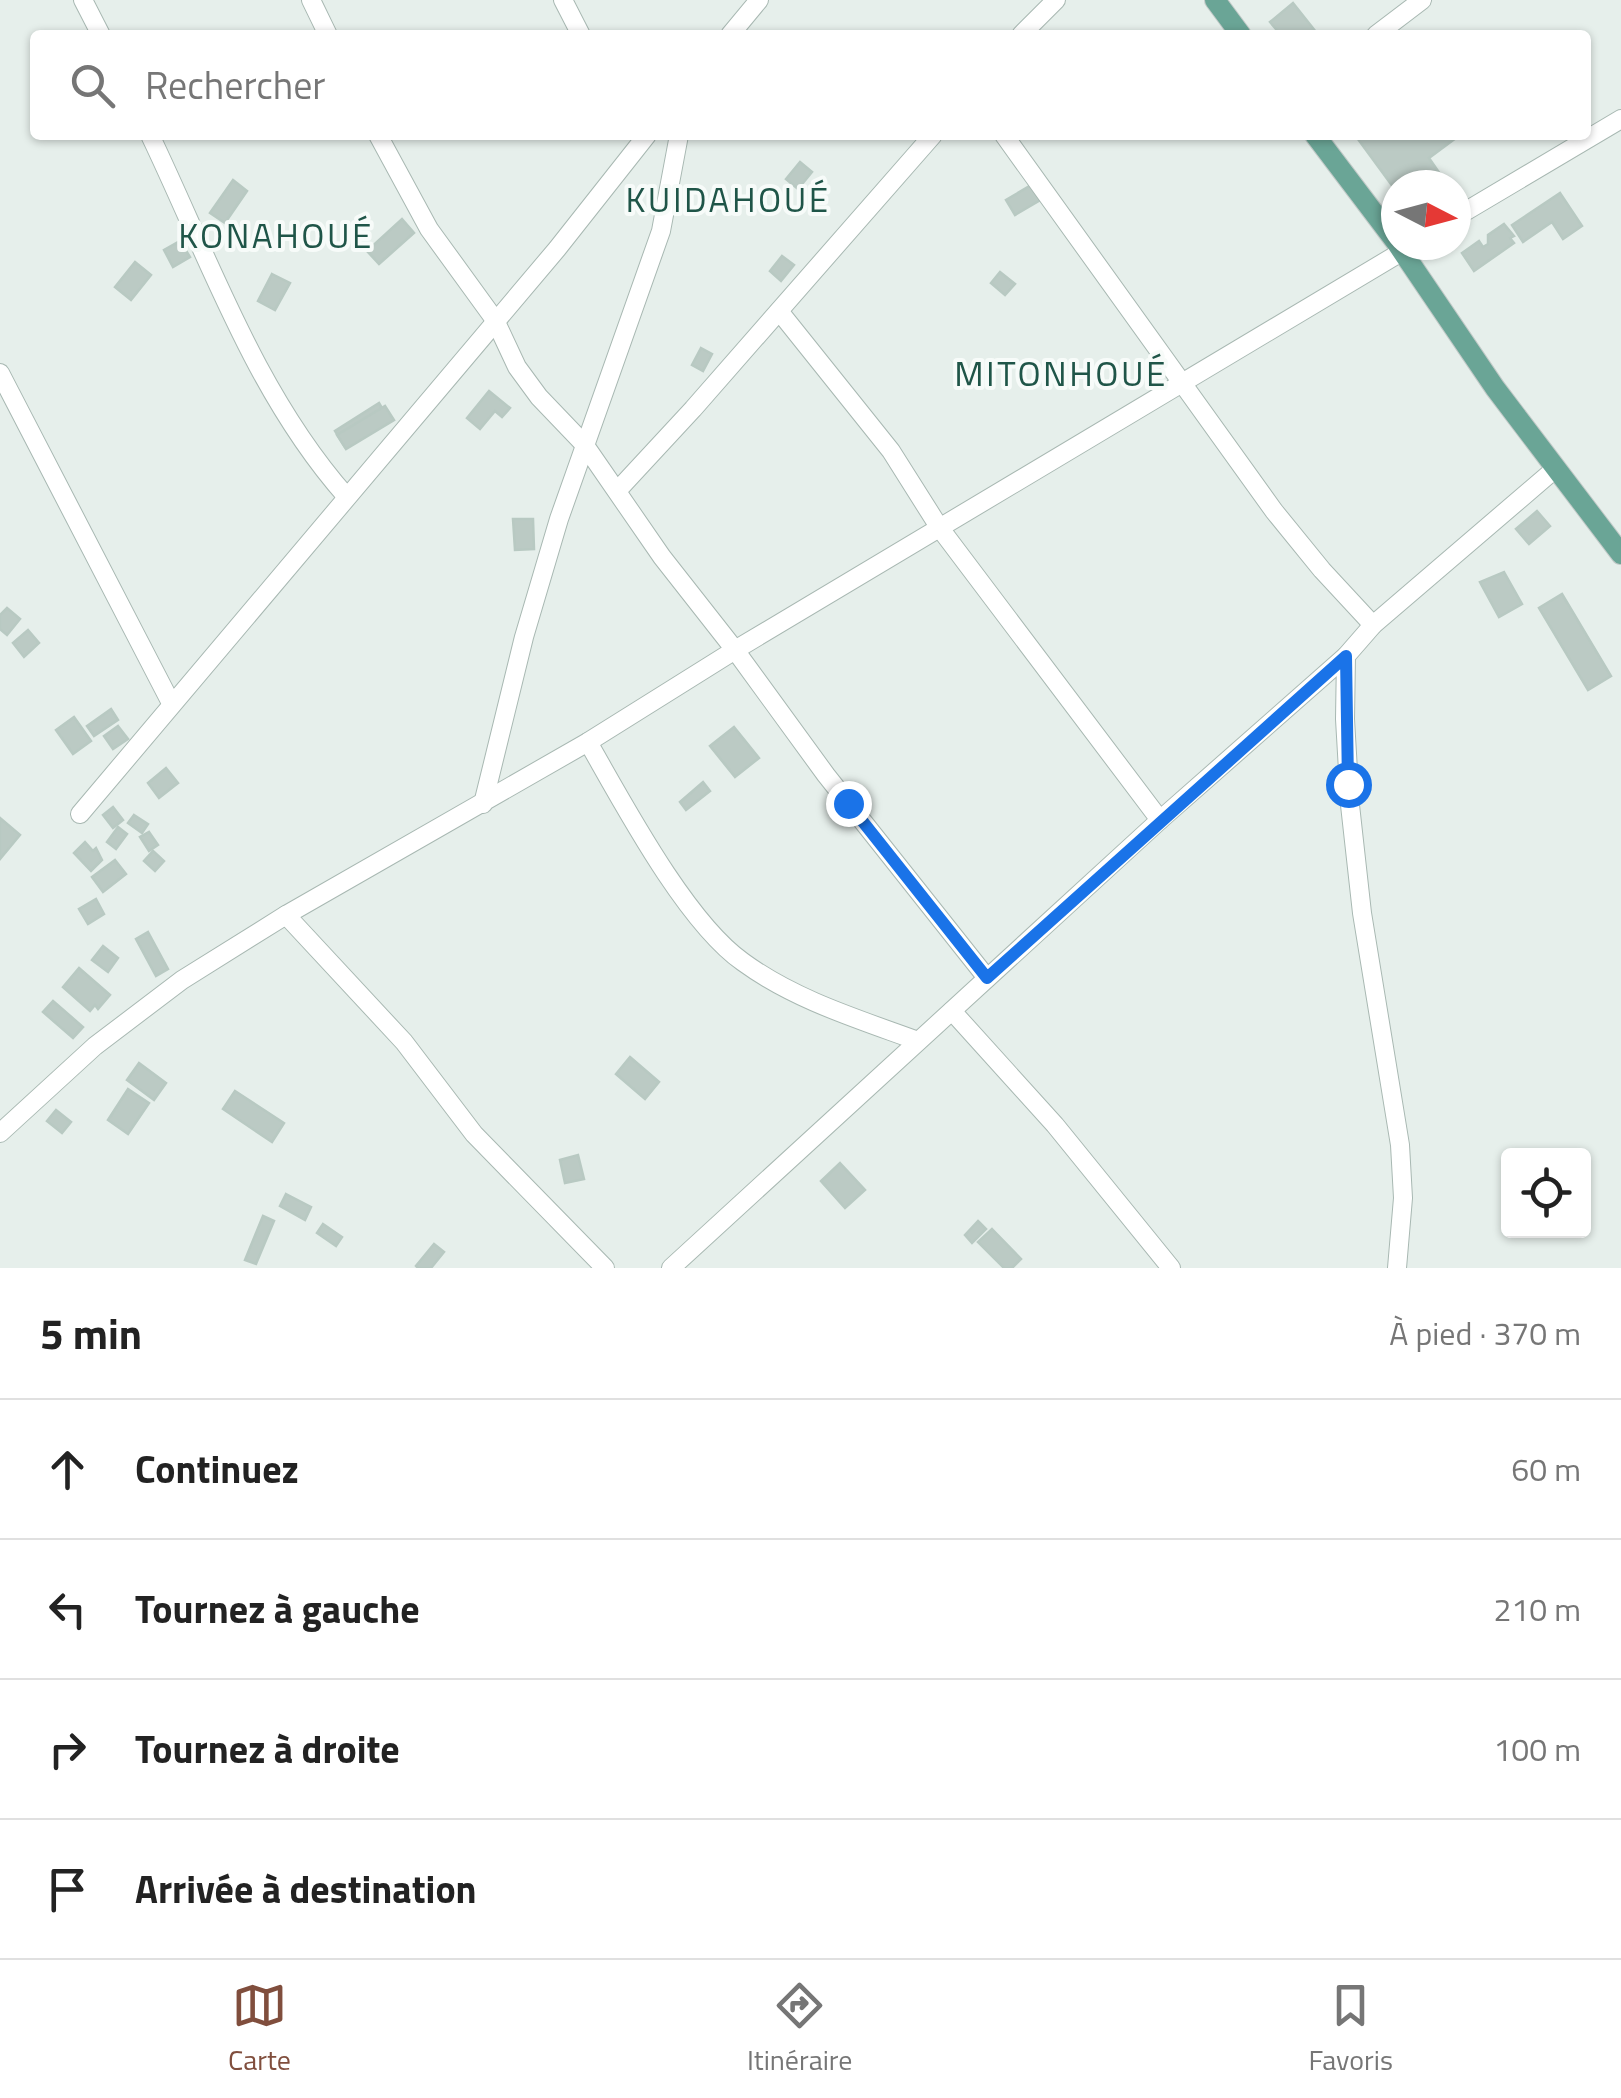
<!DOCTYPE html>
<html lang="fr">
<meta charset="utf-8">
<style>
body{margin:0;font-family:"Titillium Web",sans-serif;background:#f2f2f2;color:#222}
.controls{position:absolute;right:30px;bottom:30px;display:grid;overflow:hidden;border-radius:10px;box-shadow:0 2px 8px #0004}
.controls button{width:90px;height:90px;display:grid;place-items:center;padding:0;border:0;border-bottom:2px solid #e0e0e0;background:#fff;color:#222;font:50px sans-serif}
.compass{position:absolute;left:1381px;top:170px;width:90px;height:90px;border-radius:50%;background:#fff;box-shadow:0 2px 8px #0004;rotate:96deg}
.stop{position:absolute;width:30px;height:30px;margin:-22px;border:8px solid #1a73e8;border-radius:50%;background:#fff}
.stop.end{background:#1a73e8;border-color:#fff;box-shadow:0 2px 10px #0008}
.list{margin:0;padding:0;list-style:none}
h2{display:flex;justify-content:space-between;align-items:center;height:130px;margin:0;padding:0 40px;font-size:42px}
h2 small{font-size:32px;font-weight:400;color:#767676}
.list li{display:grid;grid-template-columns:65px 1fr auto;gap:30px;align-items:center;box-sizing:border-box;height:140px;padding:0 40px;border-top:2px solid #e0e0e0}
.list b{display:block;font-size:38px;white-space:nowrap}
.list em{font-size:32px;font-style:normal;color:#767676}
.icon{flex:none;width:55px;height:55px;fill:none;stroke:currentColor;stroke-width:2;stroke-linecap:round;stroke-linejoin:round}
.map{position:relative;flex:none;width:1621px;height:1268px;overflow:hidden}
.search{position:absolute;background:#fff;box-shadow:0 2px 8px #0004;left:30px;right:30px;top:30px;height:110px;display:flex;align-items:center;gap:25px;box-sizing:border-box;padding:0 35px;border-radius:10px;color:#767676;font-size:38px}
.sheet{height:690px;background:#fff}
nav{display:flex;justify-content:space-around;align-items:center;box-sizing:border-box;height:140px;border-top:2px solid #e0e0e0;background:#fff;font-size:28px;color:#767676}
nav a{display:grid;justify-items:center;gap:5px}
nav .on{color:#804e3d}
.map>svg:first-child{display:block}
.building{fill:#bbcac4;stroke:#b8c9c2;stroke-width:2.5}
.lines{fill:none;stroke-linecap:round;stroke-linejoin:round}
.minor-casing{stroke:#a8b8b2;stroke-width:20}
.major-casing{stroke:#c2cac8;stroke-width:22}
.minor{stroke:#fff;stroke-width:18}
.major{stroke:#6aa596;stroke-width:20}
.route{stroke:#1a73e8;stroke-width:12}
.labels{text-anchor:middle;stroke-width:8;stroke-linejoin:round;paint-order:stroke}
.quarter-label{font-size:35px;letter-spacing:2.5px;fill:#1f5548;stroke:#f7fbf9}
</style>
<div class="map">
<svg width="1621" height="1268" viewBox="0 0 1621 1268">
<rect width="100%" height="100%" fill="#e6efeb"/>
<g class="building">
<path d="M1293,3L1316,32L1312,35H1281L1270,22Z"/>
<path d="M1355,135H1460L1429,158L1440,174L1425,185H1396V191Z"/>
<path d="M800,162L812,172L798,189L786,179Z"/>
<path d="M233,180L247,191L225,223L210,213Z"/>
<path d="M1033,184L1042,199L1015,215L1006,200Z"/>
<path d="M1560,193L1582,226L1563,239L1552,222L1523,242L1512,225Z"/>
<path d="M402,219L414,233L379,264L367,251Z"/>
<path d="M1504,224L1514,236L1510,238L1514,243L1474,271L1462,253L1479,241L1483,247L1488,244V235Z"/>
<path d="M180,241L190,257L173,267L164,250Z"/>
<path d="M782,256L794,265L781,281L770,271Z"/>
<path d="M135,262L151,275L131,300L115,287Z"/>
<path d="M1000,272L1015,284L1005,295L991,283Z"/>
<path d="M272,274L290,283L275,310L258,301Z"/>
<path d="M701,348L712,354L703,371L692,365Z"/>
<path d="M489,391L510,408L502,417L495,411L480,429L467,418Z"/>
<path d="M379,403L389,420L345,447L335,431Z"/>
<path d="M385,406L394,420L346,449L337,435Z"/>
<path d="M1537,511L1550,526L1529,544L1516,529Z"/>
<path d="M513,519H533L534,549L515,550Z"/>
<path d="M1504,572L1522,604L1499,617L1480,582Z"/>
<path d="M1562,594L1611,676L1588,690L1539,608Z"/>
<path d="M7,608L20,619L7,635L0,629V615Z"/>
<path d="M28,630L39,643L24,657L13,643Z"/>
<path d="M111,709L118,720L94,736L87,726Z"/>
<path d="M74,717L91,741L73,754L56,730Z"/>
<path d="M118,726L128,739L113,749L104,736Z"/>
<path d="M734,727L759,758L735,777L710,746Z"/>
<path d="M166,768L178,783L159,798L148,783Z"/>
<path d="M703,782L710,791L686,810L680,802Z"/>
<path d="M113,807L123,820L113,828L103,815Z"/>
<path d="M134,815L148,824L142,833L128,823Z"/>
<path d="M0,818L20,835L0,859Z"/>
<path d="M118,827L127,834L116,849L107,842Z"/>
<path d="M149,832L158,845L149,851L140,837Z"/>
<path d="M85,842L93,851L96,848L102,860L91,871L74,853Z"/>
<path d="M153,851L164,861L155,871L144,861Z"/>
<path d="M115,860L126,874L103,892L92,877Z"/>
<path d="M96,899L104,914L88,924L79,909Z"/>
<path d="M148,932L168,969L156,976L136,939Z"/>
<path d="M103,946L118,958L108,972L92,960Z"/>
<path d="M79,968L110,995L98,1009L95,1005L90,1011L63,987Z"/>
<path d="M53,1001L83,1027L73,1038L43,1012Z"/>
<path d="M630,1057L659,1082L645,1099L616,1074Z"/>
<path d="M139,1063L166,1083L154,1100L127,1080Z"/>
<path d="M128,1089L149,1103L128,1134L108,1120Z"/>
<path d="M235,1091L284,1123L272,1142L223,1109Z"/>
<path d="M56,1110L71,1122L62,1133L47,1121Z"/>
<path d="M578,1155L584,1179L565,1183L560,1160Z"/>
<path d="M840,1163L865,1190L845,1208L821,1181Z"/>
<path d="M286,1194L311,1207L305,1220L280,1206Z"/>
<path d="M263,1216L274,1221L256,1264L245,1260Z"/>
<path d="M978,1221L986,1229L972,1243L965,1235Z"/>
<path d="M323,1224L342,1237L336,1246L317,1233Z"/>
<path d="M992,1229L1021,1259L1012,1268H1004L978,1242Z"/>
<path d="M434,1244L444,1252L431,1268H418L416,1266Z"/>
</g>
<g class="lines">
<defs>
<g id="minor">
<path d="M83,0L101,35"/>
<path d="M311,0L328,35"/>
<path d="M563,0L581,35"/>
<path d="M730,35L759,0"/>
<path d="M1021,35L1056,0"/>
<path d="M1376,35L1422,0"/>
<path d="M150,135C209,258 255,393 346,496"/>
<path d="M378,135L429,229L495,320L517,367L539,397L584,444L662,557L735,650L826,775L987,978"/>
<path d="M1004,135L1274,511L1322,570L1373,625"/>
<path d="M1456,217L1621,119"/>
<path d="M779,311L891,451L939,527L1160,820"/>
<path d="M0,373L171,703"/>
<path d="M617,491L693,409L933,135"/>
<path d="M588,742C624,805 686,922 743,962C795,1000 858,1019 918,1041"/>
<path d="M483,804L524,637L559,519L661,231L679,135"/>
<path d="M80,814L557,249L647,135"/>
<path d="M286,915L404,1042L474,1134L605,1268"/>
<path d="M952,1011L1055,1125L1171,1268"/>
<path d="M0,1133L95,1046L182,980L286,915L588,742L735,650L1413,245"/>
<path d="M671,1268L1160,820L1346,656"/>
<path d="M1397,1268L1403,1198L1400,1145L1362,913L1350,805L1345,719L1346,656L1373,625L1555,469"/>
</g>
<g id="major">
<path d="M1215,0L1241,35"/>
<path d="M1315,135L1396,242"/>
<path d="M1398,245L1495,388L1621,554"/>
</g>
</defs>
<use href="#minor" class="minor-casing"/>
<use href="#major" class="major-casing"/>
<use href="#minor" class="minor"/>
<use href="#major" class="major"/>
</g>
<g class="lines">
<path class="route" d="M848,803L987,978L1346,656L1348,784"/>
</g>
<g class="labels">
<g class="quarter-label">
<text x="728" y="212">KUIDAHOUÉ</text>
<text x="276" y="248">KONAHOUÉ</text>
<text x="1061" y="386">MITONHOUÉ</text>
</g>
</g>
</svg>
<div class="controls">
<button><svg class="icon" aria-label="locate" viewBox="0 0 24 24"><circle cx="12" cy="12" r="6"/><path d="M12 2v4M12 18v4M2 12h4M18 12h4"/></svg></button>
</div>
<svg class="compass" viewBox="-18 -18 36 36"><path d="M0-13l5 13h-10z" fill="#e53935"/><path d="M0 13l5-13h-10z" fill="#767676"/></svg>
<div class="stop" style="left:1348px;top:784px"></div>
<div class="stop end" style="left:848px;top:803px"></div>
<div class="search"><svg class="icon" aria-label="search" viewBox="0 0 24 24"><circle cx="10" cy="10" r="6"/><path d="M15 15l6 6"/></svg>Rechercher</div>
</div>
<section class="sheet">
<h2>5 min<small>À pied · 370 m</small></h2>
<ul class="list">
<li><svg class="icon" aria-label="ahead" viewBox="0 0 24 24"><path d="M12 20V5M6 11l6-6 6 6"/></svg><div><b>Continuez</b></div><em>60 m</em></li>
<li><svg class="icon" aria-label="left" viewBox="0 0 24 24"><path d="M17 20v-9H6M10 6l-5 5 5 5"/></svg><div><b>Tournez à gauche</b></div><em>210 m</em></li>
<li><svg class="icon" aria-label="right" viewBox="0 0 24 24"><path d="M7 20v-9h11M14 6l5 5-5 5"/></svg><div><b>Tournez à droite</b></div><em>100 m</em></li>
<li><svg class="icon" aria-label="arrive" viewBox="0 0 24 24"><path d="M6 21V4h12l-3 4 3 4H6"/></svg><div><b>Arrivée à destination</b></div></li>
</ul>
</section>
<nav>
<a class="on"><svg class="icon" aria-label="map" viewBox="0 0 24 24"><path d="M3 6l6-2 6 2 6-2v14l-6 2-6-2-6 2zM9 4v14M15 6v14"/></svg>Carte</a>
<a><svg class="icon" aria-label="directions" viewBox="0 0 24 24"><path d="M12 3l9 9-9 9-9-9zM9 14v-3h6M13 9l2 2-2 2"/></svg>Itinéraire</a>
<a><svg class="icon" aria-label="saved" viewBox="0 0 24 24"><path d="M7 4h10v16l-5-4-5 4z"/></svg>Favoris</a>
</nav>
